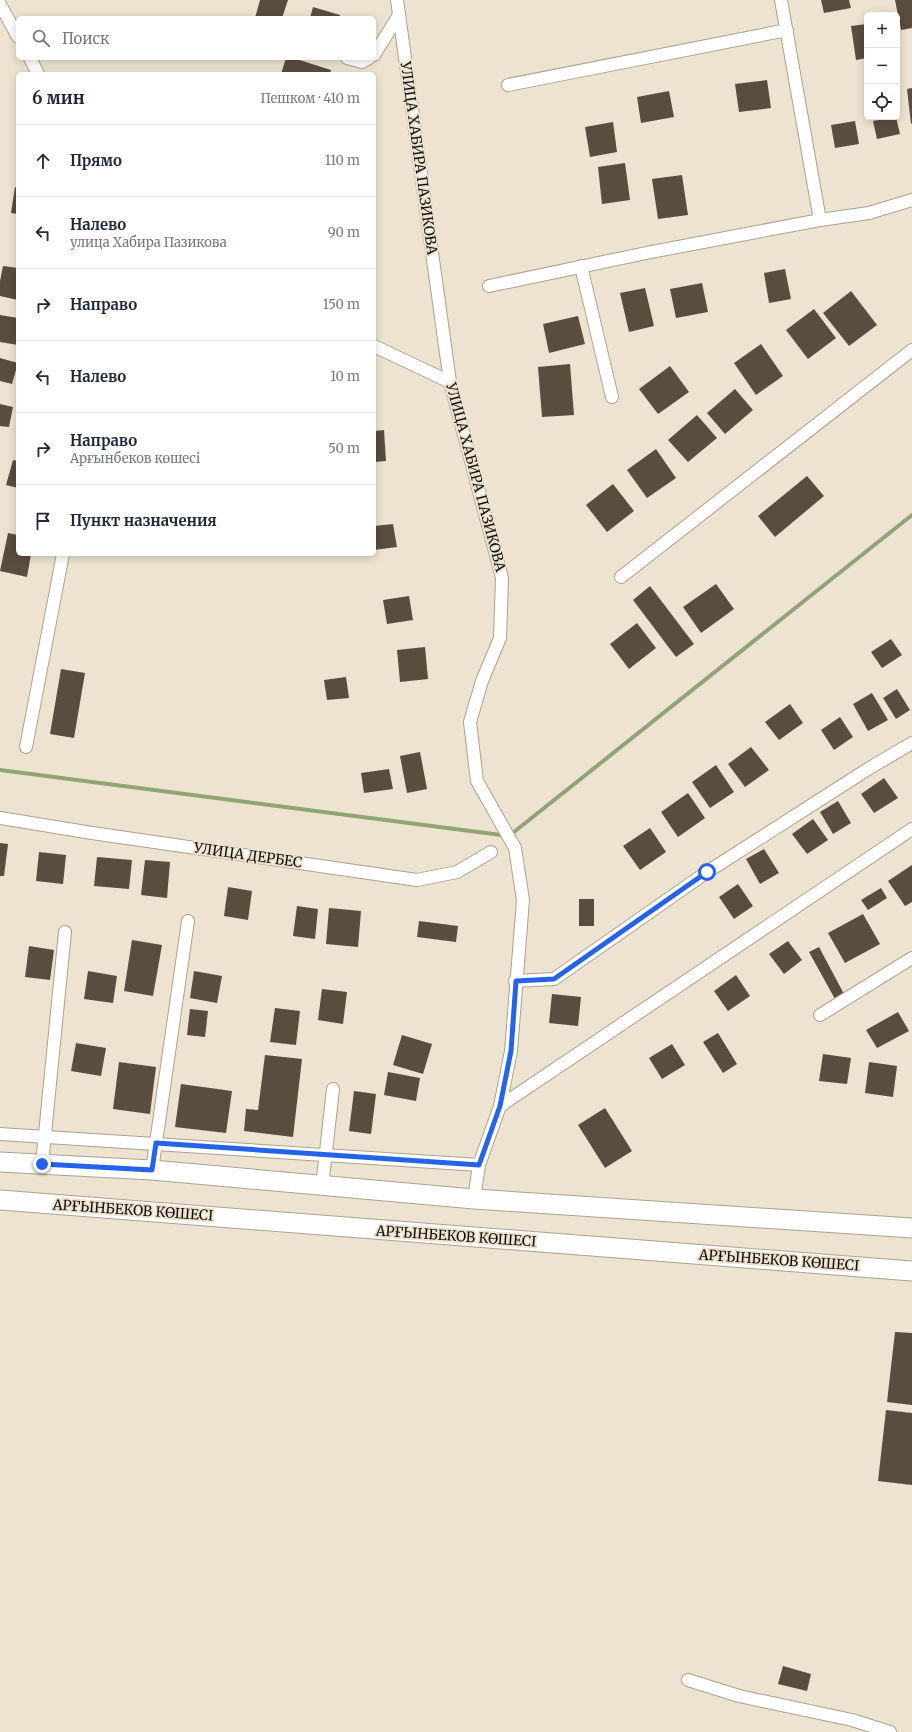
<!DOCTYPE html>
<html lang="ru">
<meta charset="utf-8">
<style>
body{margin:0;font-family:Merriweather,serif;background:#f6f6f7;color:#1f2937}
.controls{position:absolute;right:12px;top:12px;display:grid;overflow:hidden;border-radius:6px;box-shadow:0 2px 10px #0003}
.controls button{width:36px;height:36px;display:grid;place-items:center;padding:0;border:0;border-bottom:1px solid #e0e1e3;background:#fff;color:#1f2937;font:20px sans-serif}
.stop{position:absolute;width:12px;height:12px;margin:-9px;border:3px solid #2563eb;border-radius:50%;background:#fff}
.stop.end{background:#2563eb;border-color:#fff;box-shadow:0 1px 4px #0008}
.list{margin:0;padding:0;list-style:none}
h2{display:flex;justify-content:space-between;align-items:center;height:52px;margin:0;padding:0 16px;font-size:17px}
h2 small{font-size:13px;font-weight:400;color:#747a83}
.list li{display:grid;grid-template-columns:26px 1fr auto;gap:12px;align-items:center;box-sizing:border-box;height:72px;padding:0 16px;border-top:1px solid #e0e1e3}
.list b{display:block;font-size:15px;white-space:nowrap}
.list p{margin:0;font-size:13px;white-space:nowrap;color:#747a83}
.list em{font-size:13px;font-style:normal;color:#747a83}
.icon{flex:none;width:22px;height:22px;fill:none;stroke:currentColor;stroke-width:2;stroke-linecap:round;stroke-linejoin:round}
.map{position:relative;flex:none;width:912px;height:1732px;overflow:hidden}
.search{position:absolute;background:#fff;box-shadow:0 2px 10px #0003;left:16px;top:16px;width:360px;height:44px;display:flex;align-items:center;gap:10px;box-sizing:border-box;padding:0 14px;border-radius:6px;color:#747a83;font-size:15px}
.panel{position:absolute;background:#fff;box-shadow:0 2px 10px #0003;left:16px;top:72px;width:360px;height:484px;border-radius:6px}
.map>svg:first-child{display:block}
.lines{fill:none;stroke-linecap:round;stroke-linejoin:round}
.stream{stroke:#90a474;stroke-width:4}
.building{fill:#5b4c40}
.street-casing{stroke:#aba290;stroke-width:14}
.primary-casing{stroke:#aba290;stroke-width:21}
.street{stroke:#fff;stroke-width:12}
.primary{stroke:#fff;stroke-width:19}
.route{stroke:#2563eb;stroke-width:5}
.labels{text-anchor:middle;stroke-width:4;stroke-linejoin:round;paint-order:stroke}
.street-label{font-size:14px;fill:#110e08;stroke:#ede3d0}
</style>
<div class="map">
<svg width="912" height="1732" viewBox="0 0 912 1732">
<rect width="100%" height="100%" fill="#ede3d0"/>
<g class="lines">
<path class="stream" d="M0,770L509,836L912,515"/>
</g>
<g class="building">
<path d="M260,0H288L282,18H255Z"/>
<path d="M821,0H849L851,8L824,13Z"/>
<path d="M895,0H912V28L901,30Z"/>
<path d="M313,7L340,15V18H310Z"/>
<path d="M867,24V58L856,60L851,26Z"/>
<path d="M286,58H293L331,70L330,74H281Z"/>
<path d="M767,80L771,108L739,112L735,84Z"/>
<path d="M912,88V123L911,124L907,89Z"/>
<path d="M669,91L674,117L641,123L637,97Z"/>
<path d="M896,117L900,134L877,139L873,121Z"/>
<path d="M855,121L859,144L835,148L831,125Z"/>
<path d="M613,122L617,152L590,157L585,127Z"/>
<path d="M625,163L630,200L602,204L598,167Z"/>
<path d="M682,175L688,215L658,219L652,179Z"/>
<path d="M15,187L18,188V214L11,213Z"/>
<path d="M3,266L18,268V300L0,296V281Z"/>
<path d="M785,269L791,299L769,303L764,273Z"/>
<path d="M702,283L708,312L676,318L670,289Z"/>
<path d="M645,288L654,326L629,332L620,293Z"/>
<path d="M851,291L877,325L849,346L823,313Z"/>
<path d="M814,309L836,338L808,359L786,330Z"/>
<path d="M0,315L18,318V345L0,342Z"/>
<path d="M578,316L585,344L549,353L543,324Z"/>
<path d="M761,344L783,376L756,395L734,363Z"/>
<path d="M0,358L18,363L12,384L0,381Z"/>
<path d="M570,364L574,415L542,417L538,367Z"/>
<path d="M670,366L689,392L658,414L639,389Z"/>
<path d="M735,389L753,410L725,434L707,413Z"/>
<path d="M0,404L13,407L9,427L0,426Z"/>
<path d="M697,415L717,438L688,462L668,440Z"/>
<path d="M384,430L386,461L374,462V431Z"/>
<path d="M656,449L676,478L647,498L627,470Z"/>
<path d="M13,460L18,461V488L6,485Z"/>
<path d="M807,476L824,496L775,537L758,516Z"/>
<path d="M613,484L634,511L607,532L586,505Z"/>
<path d="M393,524L397,547L374,550V526Z"/>
<path d="M8,533L18,535V554H31L27,577L0,571Z"/>
<path d="M716,584L734,609L701,633L683,607Z"/>
<path d="M650,586L694,644L676,657L633,600Z"/>
<path d="M409,596L413,620L387,624L383,600Z"/>
<path d="M637,623L656,648L629,669L610,644Z"/>
<path d="M891,639L902,655L882,668L871,652Z"/>
<path d="M425,647L428,679L400,682L397,650Z"/>
<path d="M61,669L85,673L74,738L50,734Z"/>
<path d="M346,677L349,698L327,700L324,680Z"/>
<path d="M897,689L910,710L896,719L883,698Z"/>
<path d="M872,693L888,720L868,731L853,704Z"/>
<path d="M790,704L803,723L779,740L765,722Z"/>
<path d="M840,717L853,737L834,750L821,730Z"/>
<path d="M751,747L769,770L745,787L728,764Z"/>
<path d="M420,752L427,789L407,793L400,756Z"/>
<path d="M716,765L734,792L710,808L692,782Z"/>
<path d="M389,769L393,789L364,793L361,773Z"/>
<path d="M884,778L898,798L874,813L861,794Z"/>
<path d="M688,793L705,818L678,837L661,812Z"/>
<path d="M838,801L851,823L833,834L820,812Z"/>
<path d="M813,819L828,840L807,854L792,834Z"/>
<path d="M650,828L666,852L640,870L623,846Z"/>
<path d="M0,843L8,844L4,876H0Z"/>
<path d="M764,849L779,873L760,884L746,859Z"/>
<path d="M39,852L66,855L63,884L36,881Z"/>
<path d="M97,857L132,860L129,889L94,886Z"/>
<path d="M145,860L170,862L167,898L141,895Z"/>
<path d="M912,865V902L905,906L888,881Z"/>
<path d="M738,884L753,906L734,919L719,897Z"/>
<path d="M228,887L252,891L248,920L224,916Z"/>
<path d="M881,888L887,898L868,910L861,900Z"/>
<rect x="579" y="899" width="15" height="27"/>
<path d="M297,906L318,909L315,939L293,936Z"/>
<path d="M329,908L361,911L358,947L326,944Z"/>
<path d="M863,914L880,944L845,963L828,933Z"/>
<path d="M419,921L458,926L456,942L417,937Z"/>
<path d="M132,940L162,945L153,996L124,991Z"/>
<path d="M788,941L802,960L784,974L769,954Z"/>
<path d="M29,946L54,950L50,980L25,977Z"/>
<path d="M819,947L844,994L835,999L809,952Z"/>
<path d="M88,971L117,976L113,1003L84,999Z"/>
<path d="M194,971L222,976L217,1003L190,998Z"/>
<path d="M736,975L750,996L728,1011L714,991Z"/>
<path d="M322,989L347,992L343,1024L318,1020Z"/>
<path d="M552,994L581,997L578,1026L549,1023Z"/>
<path d="M275,1008L300,1011L296,1045L270,1042Z"/>
<path d="M190,1009L208,1011L205,1037L187,1035Z"/>
<path d="M898,1012L909,1031L877,1048L866,1030Z"/>
<path d="M718,1033L737,1064L723,1073L703,1042Z"/>
<path d="M402,1035L432,1044L423,1074L393,1065Z"/>
<path d="M76,1043L106,1048L101,1076L71,1071Z"/>
<path d="M672,1044L685,1065L662,1079L649,1058Z"/>
<path d="M823,1054L851,1058L847,1084L819,1081Z"/>
<path d="M265,1055L302,1059L293,1137L244,1131L246,1109L258,1110Z"/>
<path d="M119,1062L156,1067L150,1114L113,1109Z"/>
<path d="M869,1062L897,1066L893,1097L865,1093Z"/>
<path d="M388,1072L420,1078L416,1101L384,1095Z"/>
<path d="M181,1084L232,1091L226,1133L175,1127Z"/>
<path d="M354,1091L376,1094L371,1134L349,1131Z"/>
<path d="M605,1108L632,1151L605,1168L578,1125Z"/>
<path d="M895,1332L912,1333V1405L887,1402Z"/>
<path d="M886,1410L912,1413V1485L878,1481Z"/>
<path d="M783,1666L811,1674L807,1691L778,1684Z"/>
</g>
<g class="lines">
<defs>
<g id="street">
<path d="M397,0L450,382L502,578L500,638L482,681L470,722L477,781L515,848L523,900L511,1051L500,1106L479,1165L474,1199"/>
<path d="M781,0L820,220"/>
<path d="M0,4L18,37"/>
<path d="M374,55L399,15"/>
<path d="M30,58L38,74"/>
<path d="M347,58L362,62L369,58"/>
<path d="M508,85L787,30"/>
<path d="M581,266L612,397"/>
<path d="M489,286L651,252L820,220L869,213L912,200"/>
<path d="M374,346L450,382"/>
<path d="M621,577L912,350"/>
<path d="M26,747L63,554"/>
<path d="M0,818L92,833L417,880L457,872L491,852"/>
<path d="M515,981L554,979L707,872L868,769L912,743"/>
<path d="M820,1015L912,958"/>
<path d="M500,1106L912,829"/>
<path d="M0,1134L479,1165"/>
<path d="M42,1164L65,932"/>
<path d="M152,1170L188,921"/>
<path d="M322,1187L333,1089"/>
<path d="M688,1680L739,1696L852,1720L890,1732"/>
</g>
<g id="primary">
<path d="M0,1162L152,1170L474,1199L912,1228"/>
<path d="M0,1200L912,1271"/>
</g>
</defs>
<use href="#street" class="street-casing"/>
<use href="#primary" class="primary-casing"/>
<use href="#street" class="street"/>
<use href="#primary" class="primary"/>
</g>
<g class="lines">
<path class="route" d="M42,1164L152,1170L156,1143L479,1165L500,1106L511,1051L516,981L554,979L707,872"/>
</g>
<g class="labels">
<g class="street-label">
<text transform="translate(419 158) rotate(82)" y="5">УЛИЦА ХАБИРА ПАЗИКОВА</text>
<text transform="translate(476 477) rotate(75)" y="5">УЛИЦА ХАБИРА ПАЗИКОВА</text>
<text transform="translate(248 855) rotate(8)" y="5">УЛИЦА ДЕРБЕС</text>
<text transform="translate(133 1210) rotate(4)" y="5">АРҒЫНБЕКОВ КӨШЕСІ</text>
<text transform="translate(456 1236) rotate(4)" y="5">АРҒЫНБЕКОВ КӨШЕСІ</text>
<text transform="translate(779 1260) rotate(4)" y="5">АРҒЫНБЕКОВ КӨШЕСІ</text>
</g>
</g>
</svg>
<div class="controls">
<button>+</button>
<button>−</button>
<button><svg class="icon" aria-label="locate" viewBox="0 0 24 24"><circle cx="12" cy="12" r="6"/><path d="M12 2v4M12 18v4M2 12h4M18 12h4"/></svg></button>
</div>
<div class="stop" style="left:707px;top:872px"></div>
<div class="stop end" style="left:42px;top:1164px"></div>
<div class="search"><svg class="icon" aria-label="search" viewBox="0 0 24 24"><circle cx="10" cy="10" r="6"/><path d="M15 15l6 6"/></svg>Поиск</div>
<section class="panel">
<h2>6 мин<small>Пешком · 410 m</small></h2>
<ul class="list">
<li><svg class="icon" aria-label="ahead" viewBox="0 0 24 24"><path d="M12 20V5M6 11l6-6 6 6"/></svg><div><b>Прямо</b></div><em>110 m</em></li>
<li><svg class="icon" aria-label="left" viewBox="0 0 24 24"><path d="M17 20v-9H6M10 6l-5 5 5 5"/></svg><div><b>Налево</b><p>улица Хабира Пазикова</p></div><em>90 m</em></li>
<li><svg class="icon" aria-label="right" viewBox="0 0 24 24"><path d="M7 20v-9h11M14 6l5 5-5 5"/></svg><div><b>Направо</b></div><em>150 m</em></li>
<li><svg class="icon" aria-label="left" viewBox="0 0 24 24"><path d="M17 20v-9H6M10 6l-5 5 5 5"/></svg><div><b>Налево</b></div><em>10 m</em></li>
<li><svg class="icon" aria-label="right" viewBox="0 0 24 24"><path d="M7 20v-9h11M14 6l5 5-5 5"/></svg><div><b>Направо</b><p>Арғынбеков көшесі</p></div><em>50 m</em></li>
<li><svg class="icon" aria-label="arrive" viewBox="0 0 24 24"><path d="M6 21V4h12l-3 4 3 4H6"/></svg><div><b>Пункт назначения</b></div></li>
</ul>
</section>
</div>
